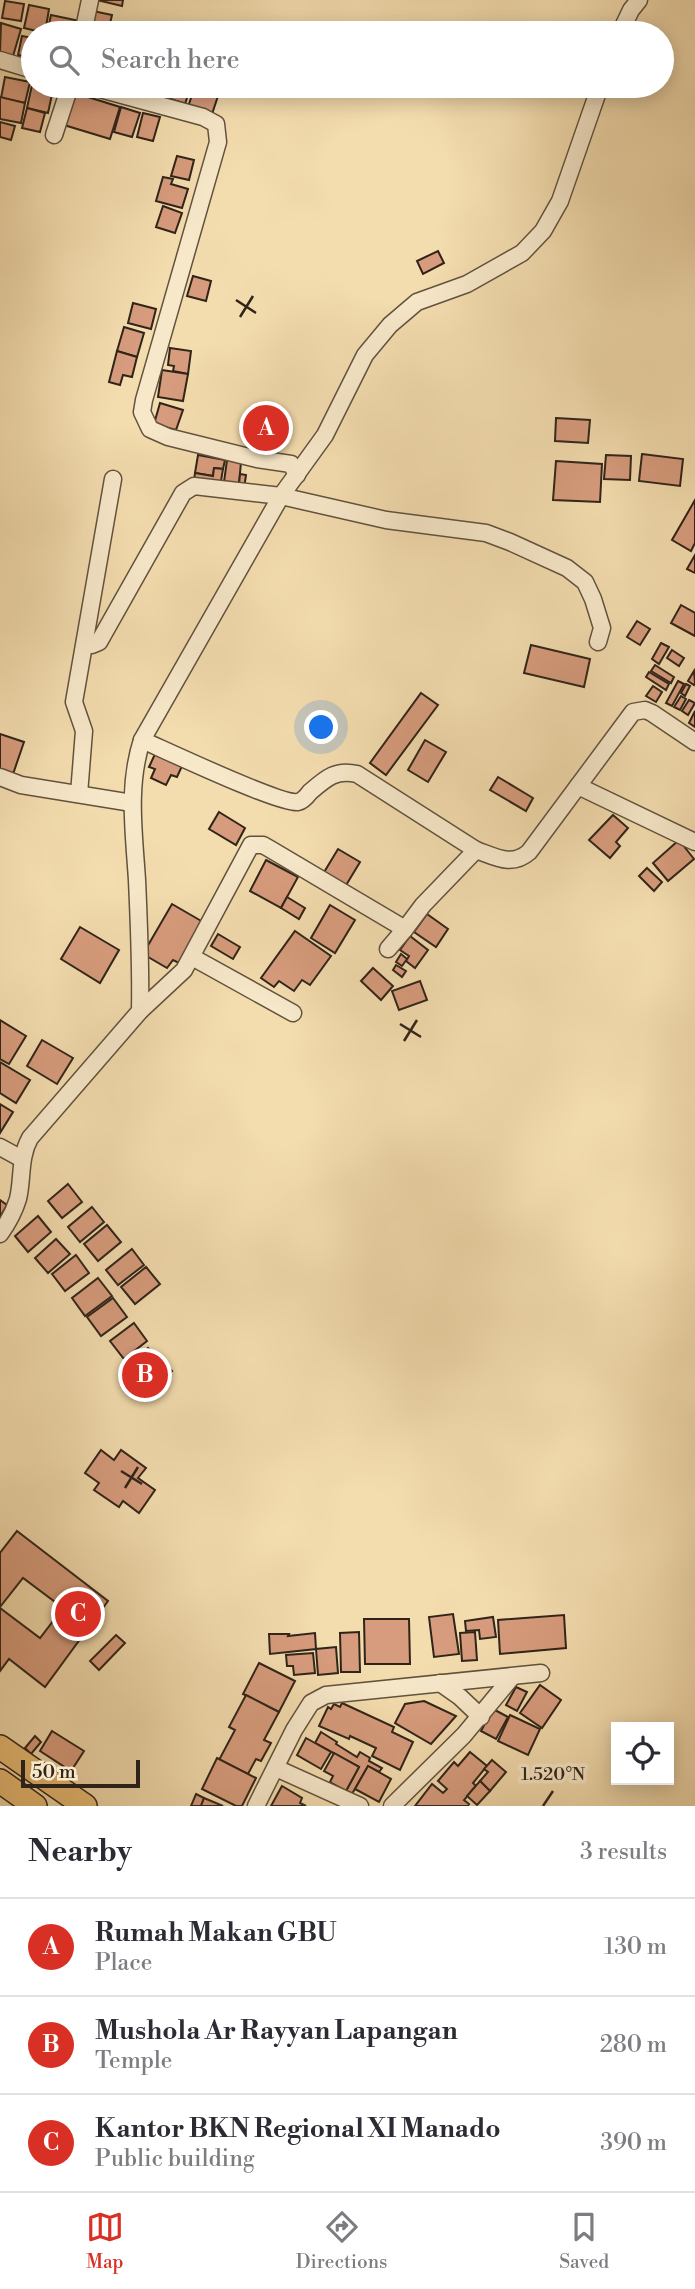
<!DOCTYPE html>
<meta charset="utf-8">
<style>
body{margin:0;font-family:"Libre Bodoni",serif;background:#f2f2f3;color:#2b2b33}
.controls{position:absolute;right:21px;bottom:21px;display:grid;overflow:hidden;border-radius:0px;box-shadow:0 4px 18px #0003}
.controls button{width:63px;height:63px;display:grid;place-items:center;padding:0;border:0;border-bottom:2px solid #e1e1e2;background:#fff;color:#2b2b33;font:35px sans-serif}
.scale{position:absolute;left:21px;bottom:18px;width:119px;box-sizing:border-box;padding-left:7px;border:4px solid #302419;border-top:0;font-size:19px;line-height:24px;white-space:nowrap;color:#302419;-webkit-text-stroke:5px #f7e8ca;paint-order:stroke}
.you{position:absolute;left:322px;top:728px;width:24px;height:24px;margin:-18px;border:5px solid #fff;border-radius:50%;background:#1a73e8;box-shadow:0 0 0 10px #1a73e833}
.badge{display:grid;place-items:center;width:46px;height:46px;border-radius:50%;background:#d93025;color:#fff;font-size:23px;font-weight:700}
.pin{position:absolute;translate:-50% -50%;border:4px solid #fff;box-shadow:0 2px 7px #0006}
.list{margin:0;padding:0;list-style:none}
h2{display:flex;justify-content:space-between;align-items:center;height:91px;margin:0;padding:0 28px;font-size:30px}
h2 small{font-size:23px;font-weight:400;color:#7c7c81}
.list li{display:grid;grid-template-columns:46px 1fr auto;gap:21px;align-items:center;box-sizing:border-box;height:98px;padding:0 28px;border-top:2px solid #e1e1e2}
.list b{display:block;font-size:26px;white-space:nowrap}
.list p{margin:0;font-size:23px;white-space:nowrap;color:#7c7c81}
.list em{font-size:23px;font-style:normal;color:#7c7c81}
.icon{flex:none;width:38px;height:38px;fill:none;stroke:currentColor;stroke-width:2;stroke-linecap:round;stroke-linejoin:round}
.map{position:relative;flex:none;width:695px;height:1806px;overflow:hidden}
.search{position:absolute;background:#fff;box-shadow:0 4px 18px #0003;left:21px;right:21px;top:21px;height:77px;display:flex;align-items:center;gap:18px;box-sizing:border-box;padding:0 24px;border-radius:38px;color:#7c7c81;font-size:26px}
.sheet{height:385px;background:#fff}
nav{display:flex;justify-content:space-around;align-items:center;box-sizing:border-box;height:98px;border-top:2px solid #e1e1e2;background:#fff;font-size:19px;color:#7c7c81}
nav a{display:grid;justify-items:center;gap:4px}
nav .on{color:#d93025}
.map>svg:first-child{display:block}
.building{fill:#d79c7d;stroke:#302419;stroke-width:2}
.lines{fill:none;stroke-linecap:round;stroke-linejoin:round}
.minor-casing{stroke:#61523e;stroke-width:19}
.highway-casing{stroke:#302419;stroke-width:26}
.minor{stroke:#f7e8ca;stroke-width:16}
.highway{stroke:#eabe77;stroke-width:23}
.ticks{fill:none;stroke:#302419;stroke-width:2.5}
.ticks-label{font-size:18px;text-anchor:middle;fill:#302419;stroke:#f7e8ca;stroke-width:7;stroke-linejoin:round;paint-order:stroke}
</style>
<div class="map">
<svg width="695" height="1806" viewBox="0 0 695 1806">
<rect width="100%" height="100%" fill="#f3dcae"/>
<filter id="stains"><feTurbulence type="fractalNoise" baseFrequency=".00286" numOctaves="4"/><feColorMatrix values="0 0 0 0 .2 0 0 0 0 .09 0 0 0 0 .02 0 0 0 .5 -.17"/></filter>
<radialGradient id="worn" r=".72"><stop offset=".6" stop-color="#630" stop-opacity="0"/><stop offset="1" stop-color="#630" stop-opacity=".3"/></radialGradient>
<g class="building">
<path d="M97,0H123L122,6Z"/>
<path d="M5,1L24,4L21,21L2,18Z"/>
<path d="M29,5L49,9L45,33L24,28Z"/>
<path d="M93,11L112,15L108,32L89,28Z"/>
<path d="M51,15L75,20L72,33H47Z"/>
<path d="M1,23L21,29L13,56L0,52Z"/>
<path d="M22,36L33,38V58L18,55Z"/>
<path d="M5,77L30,82L25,103L1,98Z"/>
<path d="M32,85L53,90L48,113L27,108Z"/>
<path d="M121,86H145L143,95L120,89Z"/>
<path d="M148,86H165L162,100L145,96Z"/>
<path d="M172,86H191L185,104L168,98Z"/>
<path d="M195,86H206L220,90L211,117L187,110Z"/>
<path d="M75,93L120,107L110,139L64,125Z"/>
<path d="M0,97L25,103L21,123L0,119Z"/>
<path d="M121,107L140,113L132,137L114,132Z"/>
<path d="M27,108L45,113L40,132L22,128Z"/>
<path d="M143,113L160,117L153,141L137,137Z"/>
<path d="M0,122L15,126L11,140L0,137Z"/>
<path d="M177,156L194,160L189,180L171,176Z"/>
<path d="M163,177L173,179L171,184L188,189L182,208L156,201Z"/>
<path d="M163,206L182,213L175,233L156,227Z"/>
<path d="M438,251L444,263L423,274L417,261Z"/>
<path d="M193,276L211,281L206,301L187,296Z"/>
<path d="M133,303L156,309L151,329L128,323Z"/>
<path d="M124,327L144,333L137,357L117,351Z"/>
<path d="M170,348L191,351L188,374L173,371L174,366L168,365Z"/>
<path d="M117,351L137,357L132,377L123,375L120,385L109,382Z"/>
<path d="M162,370L188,374L183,401L158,397Z"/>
<path d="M160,403L183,410L176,430L154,424Z"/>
<path d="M255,408L284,414L276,449L248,442Z"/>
<path d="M556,418L590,420L588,443L555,441Z"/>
<path d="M642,454L683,459L680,486L639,481Z"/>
<path d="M198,455L225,460L223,469L214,468L213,476L195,473Z"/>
<path d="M606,455L631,456L630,480L604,479Z"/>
<path d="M227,460L241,462L239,484L224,482Z"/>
<path d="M556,461L602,464L600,502L553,500Z"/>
<path d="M214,468L223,469L221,481L239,484L240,474L246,475L244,489L194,481L195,473L213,476Z"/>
<path d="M695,500V543L691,551L672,540Z"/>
<path d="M695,555V573L687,569Z"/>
<path d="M681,605L695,613V636L671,623Z"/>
<path d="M637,621L650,629L640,645L627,637Z"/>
<path d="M661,643L669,647L659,664L652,659Z"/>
<path d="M531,645L590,659L584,687L524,673Z"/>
<path d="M672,650L684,658L679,666L667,658Z"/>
<path d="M655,665L674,677L671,683L651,671Z"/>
<path d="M694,671L695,683L694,685L688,681Z"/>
<path d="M649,672L669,684L666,690L646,677Z"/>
<path d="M678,681L684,684L672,706L666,703Z"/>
<path d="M686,684L690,686L685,696L681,693Z"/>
<path d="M653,686L662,692L656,702L646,696Z"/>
<path d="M421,693L438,705L386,775L370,763Z"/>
<path d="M681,696L686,699L680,710L674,707Z"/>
<path d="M689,700L695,703L688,715L682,711Z"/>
<path d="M695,711V727L689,723Z"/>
<path d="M0,734L24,742L12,777L0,773Z"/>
<path d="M425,740L446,752L428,782L408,770Z"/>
<path d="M155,754L182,766L177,777L171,775L166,785L151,778L155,769L149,767Z"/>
<path d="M498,777L533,798L526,811L490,790Z"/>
<path d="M219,812L245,828L236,845L209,829Z"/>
<path d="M613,815L628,828L616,842L620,846L610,858L589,840Z"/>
<path d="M679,840L694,859L668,881L653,863Z"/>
<path d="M338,849L360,862L345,887L323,874Z"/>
<path d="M266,860L298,877L281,908L250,891Z"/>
<path d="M647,868L662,882L654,891L639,876Z"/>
<path d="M287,897L305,908L299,919L281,908Z"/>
<path d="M172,904L203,922L179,963L173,960L167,968L143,954Z"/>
<path d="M330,905L355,920L335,953L311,938Z"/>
<path d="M427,914L448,929L436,947L414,932Z"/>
<path d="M80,927L119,950L100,983L61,959Z"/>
<path d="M295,931L331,956L310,985L302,980L294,991L279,981L274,987L261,978Z"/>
<path d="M218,934L240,947L233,959L211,946Z"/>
<path d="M410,936L428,950L415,968L406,961L409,956L400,950Z"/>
<path d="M401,954L407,959L402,966L396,962Z"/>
<path d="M396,965L406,971L402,977L393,970Z"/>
<path d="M373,968L393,986L381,1000L361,981Z"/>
<path d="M420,981L427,1000L399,1010L392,991Z"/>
<path d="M0,1020L26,1036L9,1064L0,1059Z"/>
<path d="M42,1040L73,1058L57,1084L27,1066Z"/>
<path d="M0,1062L30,1080L16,1103L0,1093Z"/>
<path d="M0,1104L13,1112L0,1133Z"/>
<path d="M68,1184L82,1202L62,1218L48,1201Z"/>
<path d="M0,1200L7,1205L0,1217Z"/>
<path d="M92,1207L104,1222L80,1242L68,1227Z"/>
<path d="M38,1216L51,1232L28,1252L15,1236Z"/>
<path d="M107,1225L121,1242L98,1261L84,1244Z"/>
<path d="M56,1239L70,1254L48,1273L35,1258Z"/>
<path d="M132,1249L144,1265L118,1285L106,1270Z"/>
<path d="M76,1255L89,1273L65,1291L52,1274Z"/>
<path d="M146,1267L160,1284L135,1304L121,1287Z"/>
<path d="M98,1278L112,1296L85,1316L72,1298Z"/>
<path d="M113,1298L127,1317L101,1336L87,1317Z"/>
<path d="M134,1323L147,1341L124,1359L110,1341Z"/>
<path d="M148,1348L172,1371L144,1399L121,1376Z"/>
<path d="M101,1450L114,1460L121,1450L146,1468L138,1478L155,1490L139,1513L123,1501L119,1507L94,1490L99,1483L85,1473Z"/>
<path d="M17,1531L108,1601L45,1687L9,1659L0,1671V1608L40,1638L63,1608L23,1578L0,1607V1553Z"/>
<path d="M453,1614L459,1654L434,1657L429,1617Z"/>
<path d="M564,1615L566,1648L500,1654L498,1620Z"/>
<path d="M493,1617L496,1637L480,1639L479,1630L466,1631L465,1621Z"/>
<path d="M364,1619H409L410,1664H365Z"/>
<path d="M359,1632L360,1672H341L340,1633Z"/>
<path d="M475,1632L477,1660L462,1661L460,1633Z"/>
<path d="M315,1633L316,1649L270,1654L269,1634H289L288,1636Z"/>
<path d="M116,1635L125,1643L99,1670L90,1661Z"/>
<path d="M336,1647L338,1673L318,1675L316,1649Z"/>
<path d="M313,1653L315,1673L294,1675L293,1666H287L286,1655Z"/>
<path d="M259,1663L295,1681L279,1712L243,1694Z"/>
<path d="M540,1685L561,1700L542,1728L520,1713Z"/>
<path d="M516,1687L527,1692L517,1711L506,1705Z"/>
<path d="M246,1695L279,1712L264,1740L271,1743L261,1761L256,1759L248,1774L219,1760L235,1730L229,1727Z"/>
<path d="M424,1701L456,1716L431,1744L395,1723L405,1704Z"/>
<path d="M342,1703L394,1727L392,1732L413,1742L400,1770L372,1756L376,1748L350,1736L349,1739L319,1726L328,1707L331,1709L334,1704L340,1707Z"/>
<path d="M493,1709L508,1717L496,1739L481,1731Z"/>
<path d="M510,1715L540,1729L528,1755L498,1741Z"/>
<path d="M52,1731L84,1751L71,1771L40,1751Z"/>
<path d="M321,1732L337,1742L336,1744L357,1757L360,1752L370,1758L369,1761L382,1768L379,1772L368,1766L352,1794L346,1791L359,1767L315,1743Z"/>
<path d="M35,1736L41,1742L31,1754L25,1748Z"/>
<path d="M306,1738L331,1752L321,1769L297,1755Z"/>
<path d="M470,1752L487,1766L473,1783L476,1786L464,1800L469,1804L468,1806H415L432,1784L443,1793L447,1789L438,1781L454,1762L458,1766Z"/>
<path d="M334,1753L359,1767L346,1791L330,1782L333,1776L324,1771Z"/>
<path d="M217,1758L256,1778L242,1806H236L202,1789Z"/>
<path d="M492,1760L506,1772L490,1791L480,1781L488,1772L484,1769Z"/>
<path d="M368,1766L391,1779L379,1802L355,1789Z"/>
<path d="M480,1781L490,1791L477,1805L467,1796Z"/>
<path d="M282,1786L302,1798L300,1803L306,1806H271Z"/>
<path d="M196,1794L204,1798L201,1806H191Z"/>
<path d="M204,1798L223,1806H201Z"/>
</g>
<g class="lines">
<defs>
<g id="minor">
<path d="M83,33L90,0"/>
<path d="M620,33L631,10L639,0"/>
<path d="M0,60L33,70"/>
<path d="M89,86L203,117L216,124L218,142L144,400L142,412L150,429L168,437L257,459L291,464L297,475"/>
<path d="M54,135L70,86"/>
<path d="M85,642L92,645L99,642L183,493L194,486L281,496L386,520L486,533L510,542L567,568L585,582L593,599L602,628L598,642"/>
<path d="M0,777L21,785L132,803"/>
<path d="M578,786L695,842"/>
<path d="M79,794L84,731L74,702L113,479"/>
<path d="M476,850C496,857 512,867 529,852L633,712L645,710L652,713L695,742"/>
<path d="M388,949L405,929"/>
<path d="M192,957L293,1013"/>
<path d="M140,1011L184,970L251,845H263L270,849L405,929L423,905L476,850L357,774C336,769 326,778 310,792C307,796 303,801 298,802C281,805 165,750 142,740"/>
<path d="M0,1147L22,1159"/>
<path d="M0,1234C8,1223 14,1212 18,1199C23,1178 19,1158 30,1138L140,1011C141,967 139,924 137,880C134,833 127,786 142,740L281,496L325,435L365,355L390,325L417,302L467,284L522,253L543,231L560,201L600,86"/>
<path d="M440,1683L460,1697L481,1717"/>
<path d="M276,1768L360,1806"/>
<path d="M256,1806L294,1730L311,1703L326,1695L541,1673"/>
<path d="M392,1806L464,1735L512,1677"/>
</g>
<g id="highway">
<path d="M0,1747L85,1806"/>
<path d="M0,1781L35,1806"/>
</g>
</defs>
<use href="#minor" class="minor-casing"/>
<use href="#highway" class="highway-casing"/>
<use href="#minor" class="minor"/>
<use href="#highway" class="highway"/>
</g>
<path class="ticks" d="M236,300L256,313M240,317L253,296M400,1024L421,1037M404,1041L417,1020M121,1471L142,1484M125,1488L138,1467M543,1806L553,1791"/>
<g class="ticks-label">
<text x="553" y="1780">1.520°N</text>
</g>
<rect width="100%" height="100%" filter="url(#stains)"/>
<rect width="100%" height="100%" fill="url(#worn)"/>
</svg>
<div class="controls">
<button><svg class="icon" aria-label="locate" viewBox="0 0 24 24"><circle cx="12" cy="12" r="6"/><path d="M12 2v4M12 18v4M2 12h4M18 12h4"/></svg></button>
</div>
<div class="scale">50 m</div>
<div class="you"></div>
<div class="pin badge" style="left:266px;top:428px">A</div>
<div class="pin badge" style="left:145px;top:1375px">B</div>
<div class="pin badge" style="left:78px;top:1614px">C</div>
<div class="search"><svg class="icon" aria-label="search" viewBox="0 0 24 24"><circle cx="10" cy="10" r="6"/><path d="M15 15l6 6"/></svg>Search here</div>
</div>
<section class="sheet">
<h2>Nearby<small>3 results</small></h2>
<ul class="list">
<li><span class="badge">A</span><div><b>Rumah Makan GBU</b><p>Place</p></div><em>130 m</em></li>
<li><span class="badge">B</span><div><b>Mushola Ar Rayyan Lapangan</b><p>Temple</p></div><em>280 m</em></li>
<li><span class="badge">C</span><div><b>Kantor BKN Regional XI Manado</b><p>Public building</p></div><em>390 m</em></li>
</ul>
</section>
<nav>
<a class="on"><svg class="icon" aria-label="map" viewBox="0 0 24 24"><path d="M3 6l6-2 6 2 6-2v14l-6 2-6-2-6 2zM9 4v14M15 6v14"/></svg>Map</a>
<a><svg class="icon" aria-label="directions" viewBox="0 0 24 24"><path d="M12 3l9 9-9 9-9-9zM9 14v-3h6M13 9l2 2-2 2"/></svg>Directions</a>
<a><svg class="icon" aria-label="saved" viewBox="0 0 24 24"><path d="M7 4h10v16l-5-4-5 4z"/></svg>Saved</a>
</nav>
